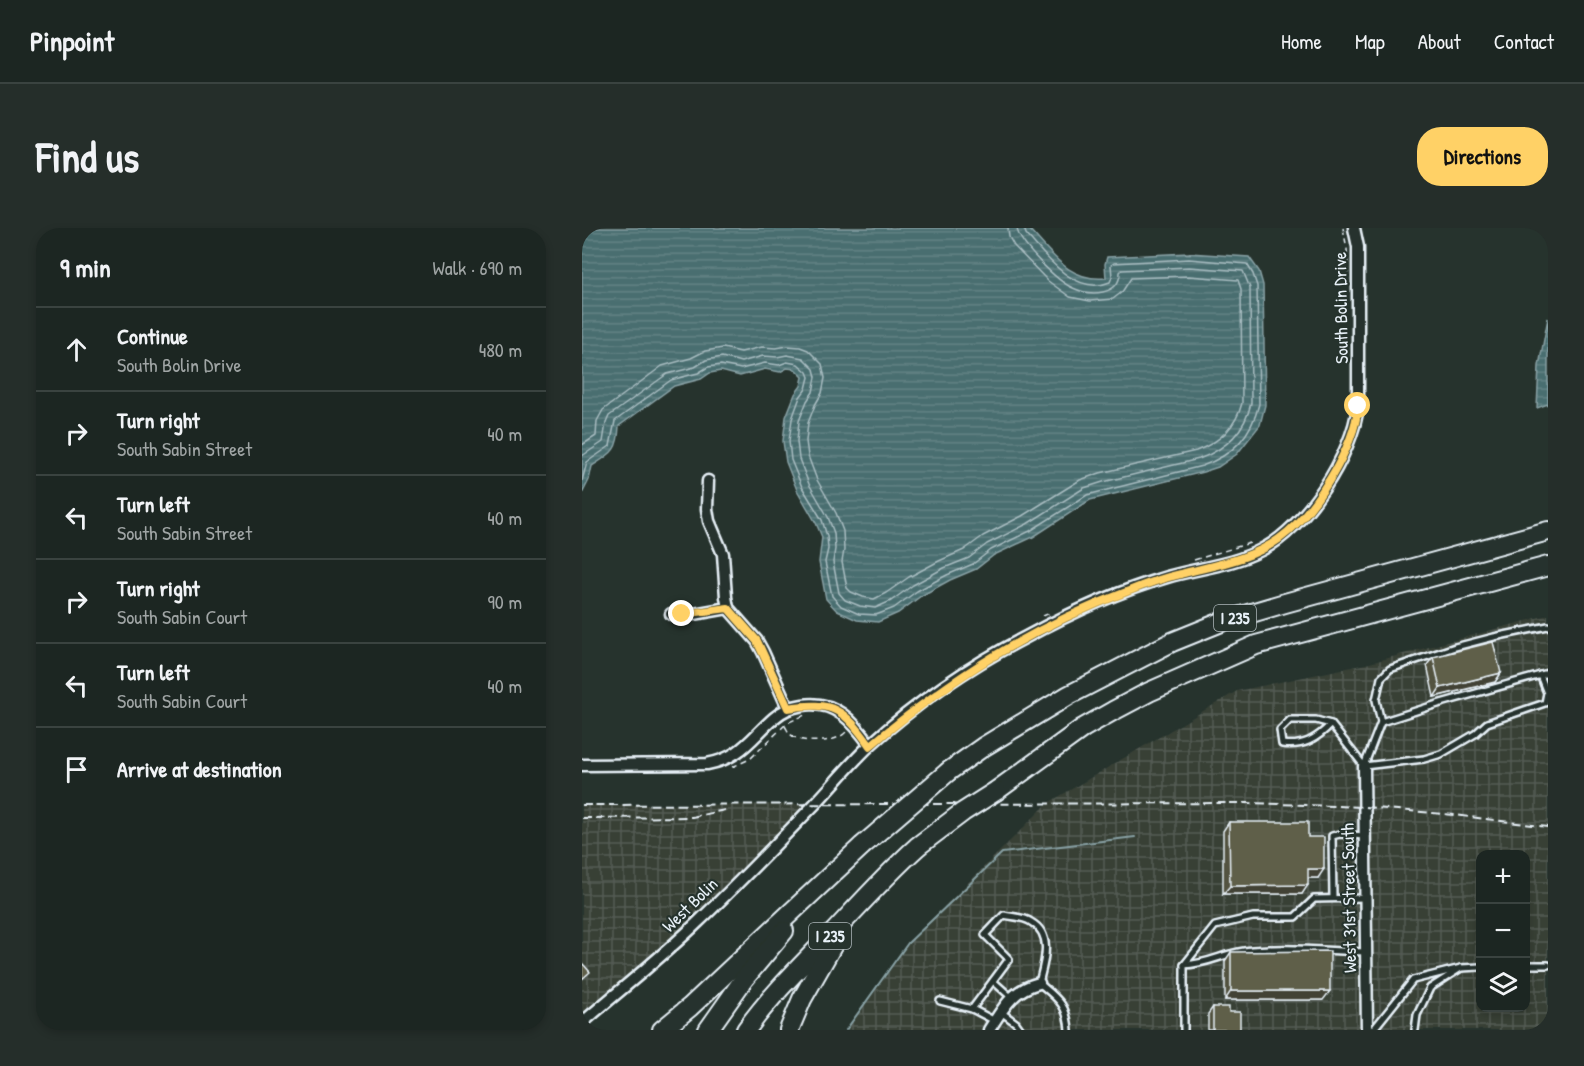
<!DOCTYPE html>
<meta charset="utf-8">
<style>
body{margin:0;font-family:"Patrick Hand",sans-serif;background:#252e2a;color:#f1f3f6}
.controls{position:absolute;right:18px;bottom:18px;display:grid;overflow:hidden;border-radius:12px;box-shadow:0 3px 9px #0003}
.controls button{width:54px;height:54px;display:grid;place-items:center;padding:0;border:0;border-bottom:2px solid #3a4340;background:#1c2622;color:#f1f3f6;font:30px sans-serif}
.stop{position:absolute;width:18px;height:18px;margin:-14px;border:4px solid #ffd166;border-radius:50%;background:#fff}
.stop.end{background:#ffd166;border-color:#fff;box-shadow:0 2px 6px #0008}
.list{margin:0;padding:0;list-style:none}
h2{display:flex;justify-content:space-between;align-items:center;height:78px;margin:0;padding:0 24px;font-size:26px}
h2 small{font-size:20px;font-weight:400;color:#a0a5a5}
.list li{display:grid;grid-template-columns:39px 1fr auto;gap:18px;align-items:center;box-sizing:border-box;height:84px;padding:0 24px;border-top:2px solid #3a4340}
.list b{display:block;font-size:22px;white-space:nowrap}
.list p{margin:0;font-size:20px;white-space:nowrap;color:#a0a5a5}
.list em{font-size:20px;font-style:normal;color:#a0a5a5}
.icon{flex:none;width:33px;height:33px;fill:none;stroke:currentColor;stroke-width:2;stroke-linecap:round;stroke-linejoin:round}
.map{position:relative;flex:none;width:966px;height:802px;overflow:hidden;border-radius:24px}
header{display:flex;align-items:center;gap:36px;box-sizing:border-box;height:84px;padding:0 30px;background:#1c2622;border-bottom:2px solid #3a4340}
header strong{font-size:28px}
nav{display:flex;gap:33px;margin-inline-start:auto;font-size:21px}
.intro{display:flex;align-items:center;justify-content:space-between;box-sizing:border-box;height:144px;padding:0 36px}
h1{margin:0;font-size:42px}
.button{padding:15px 27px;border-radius:24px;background:#ffd166;color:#111;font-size:21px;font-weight:700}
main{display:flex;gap:36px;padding:0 36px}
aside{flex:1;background:#1c2622;border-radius:24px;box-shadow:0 3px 9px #0003}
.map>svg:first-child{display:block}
.industrial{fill:url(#industrial-grid);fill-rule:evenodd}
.water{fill:url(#water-rules);stroke:#89a2a6;stroke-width:1.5}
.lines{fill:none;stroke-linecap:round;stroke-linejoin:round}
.shore{stroke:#a9bdc2;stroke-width:1.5}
.stream{stroke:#89a2a6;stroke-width:2}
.lane-casing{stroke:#e8f1f8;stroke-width:10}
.street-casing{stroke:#e8f1f8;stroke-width:15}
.highway-casing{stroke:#e8f1f8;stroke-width:22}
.path{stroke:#e8f1f8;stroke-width:1.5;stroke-dasharray:6 4.5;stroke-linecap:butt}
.lane{stroke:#26332d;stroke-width:5}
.street{stroke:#26332d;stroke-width:10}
.highway{stroke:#26332d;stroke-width:18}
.rail{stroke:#e8f1f8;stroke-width:2;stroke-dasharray:9 4.5;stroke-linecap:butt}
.highway-bridge-casing{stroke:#e8f1f8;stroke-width:22;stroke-linecap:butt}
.highway-bridge{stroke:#26332d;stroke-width:18}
.wall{fill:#525240;stroke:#e8f1f8;stroke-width:1.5}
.shaded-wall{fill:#424234;stroke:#e8f1f8;stroke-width:1.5}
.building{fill:#5f5f4a;stroke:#e8f1f8;stroke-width:1.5}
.route{stroke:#ffd166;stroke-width:8}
.labels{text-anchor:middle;stroke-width:4.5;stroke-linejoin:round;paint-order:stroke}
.shield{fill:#26332d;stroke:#aeb8bb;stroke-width:1.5}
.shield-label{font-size:16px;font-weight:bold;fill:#e8f1f8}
.street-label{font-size:18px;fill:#e8f1f8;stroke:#26332d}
</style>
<header>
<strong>Pinpoint</strong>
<nav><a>Home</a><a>Map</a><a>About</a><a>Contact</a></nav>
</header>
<div class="intro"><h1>Find us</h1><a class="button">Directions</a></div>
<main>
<aside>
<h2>9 min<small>Walk · 690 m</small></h2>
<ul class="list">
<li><svg class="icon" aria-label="ahead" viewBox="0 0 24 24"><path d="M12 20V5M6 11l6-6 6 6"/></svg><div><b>Continue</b><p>South Bolin Drive</p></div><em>480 m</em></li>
<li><svg class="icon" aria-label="right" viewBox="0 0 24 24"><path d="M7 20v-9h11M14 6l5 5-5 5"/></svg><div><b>Turn right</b><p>South Sabin Street</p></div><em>40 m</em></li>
<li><svg class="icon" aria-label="left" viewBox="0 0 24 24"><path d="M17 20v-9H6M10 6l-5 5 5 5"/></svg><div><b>Turn left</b><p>South Sabin Street</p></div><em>40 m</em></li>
<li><svg class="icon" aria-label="right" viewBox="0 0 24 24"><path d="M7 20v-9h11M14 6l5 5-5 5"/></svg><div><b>Turn right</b><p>South Sabin Court</p></div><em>90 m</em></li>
<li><svg class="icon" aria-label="left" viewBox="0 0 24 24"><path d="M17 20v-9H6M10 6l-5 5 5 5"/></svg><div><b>Turn left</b><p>South Sabin Court</p></div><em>40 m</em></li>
<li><svg class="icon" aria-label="arrive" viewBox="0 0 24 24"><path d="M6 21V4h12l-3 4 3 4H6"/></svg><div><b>Arrive at destination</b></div></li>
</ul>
</aside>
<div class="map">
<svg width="966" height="802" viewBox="0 0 966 802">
<defs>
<pattern id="industrial-grid" width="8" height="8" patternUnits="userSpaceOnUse" patternTransform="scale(1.5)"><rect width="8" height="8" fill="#374036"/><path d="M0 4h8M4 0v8" fill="none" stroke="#545c54"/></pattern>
<pattern id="water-rules" width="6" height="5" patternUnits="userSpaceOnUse" patternTransform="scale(1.5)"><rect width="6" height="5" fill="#4a6e70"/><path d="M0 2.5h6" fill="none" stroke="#648385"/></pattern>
</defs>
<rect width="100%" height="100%" fill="#26332d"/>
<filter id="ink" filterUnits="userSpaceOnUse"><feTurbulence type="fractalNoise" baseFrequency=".0167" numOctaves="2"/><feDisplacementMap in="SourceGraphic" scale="12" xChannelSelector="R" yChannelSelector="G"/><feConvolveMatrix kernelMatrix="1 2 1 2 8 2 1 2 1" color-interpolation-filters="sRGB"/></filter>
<g filter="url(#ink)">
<g class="industrial">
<path d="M966,387V802H264L326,715L466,575L655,463L784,436ZM898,626H944V780H898Z"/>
<path d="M240,576L0,794V577Z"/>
</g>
<g class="water">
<path d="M0,0H446C470,25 486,54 524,50L523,36L525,29L607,25L667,29L677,43L681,57L683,177L678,197L655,226L636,239L621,244L508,272L451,309L412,327L394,341L368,352L339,368L316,385L296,394L275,392L255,383L244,371L237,334L240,309L234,295L215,262L204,234L201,213L204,189L213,166L219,158L221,149L213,141L205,140L198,144L183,141L158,148L139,143L128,145L119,151L92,158L37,198C36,223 30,225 10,238L7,252L0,266Z"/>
<path d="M966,90V176L955,180L957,138Z"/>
</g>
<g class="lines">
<g class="shore">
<path d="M0,217L14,208L15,193L21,182L80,138L109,130L123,123L141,120L159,124L180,119L194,120L206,118L218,119L226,122L240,136L243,150L240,165L233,177L226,195L224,213L226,228L235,252L254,285L261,303L262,322L260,334L265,360L269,364L281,369L292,371L304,365L327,349L357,333L382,322L401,308L440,288L498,252L518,245L614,223C638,214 654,199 660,175L659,61L656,52L607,48L549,50L540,64L531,71L508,73L488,69L466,53L432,18L427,9L426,0"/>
<path d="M0,228L21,214L24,195L27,188L85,146L113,139L124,132L140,129L159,134L181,128L195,129L205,127L221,130L232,141L234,149L231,164L225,173L217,193L215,213L217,231L227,256L246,289L252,305L253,321L251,334L257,365L263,372L278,378L293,380L309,373L331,357L362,340L387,330L405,316L445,296L502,260L521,254L617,231C644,221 663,203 669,175L668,60L661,43L607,39L540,42L538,44C538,68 508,68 491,60C476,54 436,15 435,0"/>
<path d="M0,253L5,234L28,218L33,193L89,152L116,145L126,139L139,137L159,141L183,135L197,137L205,134L216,136L225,144L227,149L224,161L218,169L210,191L207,213L209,232L220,259L240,292L245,308L246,321L243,334L250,368L259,378L277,386L294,387L312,380L335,363L365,347L391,336L409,322L448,303L505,267L620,238C651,227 669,208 677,176L675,58L671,46L665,36L607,31L532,35L529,37L530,49L528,54C493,69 464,28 444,6L442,0"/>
</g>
<path class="stream" d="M264,802L326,715L420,625L553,609"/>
<defs>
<g id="lane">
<path d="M799,494L859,475L966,445"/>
<path d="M749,496C735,511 721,519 700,516L698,502L708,492H734L749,496L782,538"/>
<path d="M782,538L799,494L794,472L799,450L808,441L873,419L912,409L966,398"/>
<path d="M782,538L842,531L859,526L893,506L905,495L963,475L965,465L958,447"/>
<path d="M751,670L750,608L758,606L782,608"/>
<path d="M602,737C626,736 640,726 662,723C702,718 744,723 784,724"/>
<path d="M944,737H966"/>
<path d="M411,753L430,770"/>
<path d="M358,773L390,781"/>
<path d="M419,784L434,795L439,802"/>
<path d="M413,793L390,781L427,731L403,707L422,687C430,689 443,689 449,694C472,707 462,735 457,755C476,771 485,776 487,802"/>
<path d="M602,802V737L633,698L671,689H713L732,671L784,670"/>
<path d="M791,802L831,752L879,740"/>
<path d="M833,802L835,787L848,760L879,740L898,739"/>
</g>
<g id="street">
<path d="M126,253L125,281L127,293L141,326L144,369L146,380L175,413L181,424L206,480"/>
<path d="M89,386H112L146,380"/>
<path d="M0,537L125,536C159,530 169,510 192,490C201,482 209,479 221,477C253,472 271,493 288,517"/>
<path d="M782,538L785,802"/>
<path d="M0,795C39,761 80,729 116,694C156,656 194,616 232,577C251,557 268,536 288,517C334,475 388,438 444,409C488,385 537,363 585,349C616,340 651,337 679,322C723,301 771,226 776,178V19L772,0"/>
<path d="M407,802C422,779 430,762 457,755"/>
</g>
<g id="highway">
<path d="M367,543L401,519L487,467L590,414L642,393L703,375L966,303"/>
<path d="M414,563L501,500L531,483L567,464L674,417L966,338"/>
<path d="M80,802L108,779L280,618"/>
<path d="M126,802L162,751L202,703"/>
<path d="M164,802C189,767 220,737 250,706C278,676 305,646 336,618"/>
<path d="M207,802L220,771L253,713"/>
</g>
</defs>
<use href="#lane" class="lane-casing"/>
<use href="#street" class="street-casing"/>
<use href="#highway" class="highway-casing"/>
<g class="path">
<path d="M761,0L765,21L766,45"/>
<path d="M612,332L668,315"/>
<path d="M461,388L470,384"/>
<path d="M203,498C205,501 206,504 208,506C219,517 255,515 264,504"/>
<path d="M150,539L168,531L205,495L223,487"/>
</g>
<use href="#lane" class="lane"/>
<use href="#street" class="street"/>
<use href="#highway" class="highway"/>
<g class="rail">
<path d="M0,577L666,575L782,579L873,587L966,599"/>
<path d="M0,590L110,589L143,582"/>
</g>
<defs>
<g id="highway-bridge">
<path d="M280,618L367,543"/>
<path d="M336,618L381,584L414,563"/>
</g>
</defs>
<use href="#highway-bridge" class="highway-bridge-casing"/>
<use href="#highway-bridge" class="highway-bridge"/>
</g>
<g class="wall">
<path d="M851,429L919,445L913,454L852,469L845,437Z"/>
<path d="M647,594L726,609L736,650H726L720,666H641V603Z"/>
<path d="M649,724L741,772H643V733Z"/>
<path d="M631,779L647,784L657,802H626V786Z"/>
</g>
<g class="shaded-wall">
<path d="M919,445L913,454L852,469L858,460Z"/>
<path d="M726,641H742L736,650H720Z"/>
<path d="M726,657L720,666H641L648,658Z"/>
<path d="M649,763H748L741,772H643Z"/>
</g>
<g class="building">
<path d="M911,414L919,445L858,460L851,429Z"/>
<path d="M647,594H726V609H742V641H726V657L648,658Z"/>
<path d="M748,723V763H649V724Z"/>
<path d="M0,736H1L8,744L0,751Z"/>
<path d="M631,779H647V784H658V802H631Z"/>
</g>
</g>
<g class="lines" filter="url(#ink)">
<path class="route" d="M100,386L146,380L175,413L206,480C251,473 262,481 288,518C369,450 448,400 547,363C564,356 581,350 599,346C632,337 668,332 697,311C731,287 773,219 776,178"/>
</g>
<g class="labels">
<g class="shield">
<rect x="632" y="377" width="42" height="26" rx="4.5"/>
<rect x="227" y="695" width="42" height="26" rx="4.5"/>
</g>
<g class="shield-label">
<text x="653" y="396">I 235</text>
<text x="248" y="714">I 235</text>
</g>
<g class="street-label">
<text transform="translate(759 80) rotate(-91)" y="6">South Bolin Drive</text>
<text transform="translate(767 670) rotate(-91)" y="6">West 31st Street South</text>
<text transform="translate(108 677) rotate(-44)" y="6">West Bolin</text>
</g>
</g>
</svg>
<div class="controls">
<button>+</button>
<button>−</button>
<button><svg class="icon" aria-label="layers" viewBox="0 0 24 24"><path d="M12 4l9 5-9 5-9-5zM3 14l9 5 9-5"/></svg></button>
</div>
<div class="stop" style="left:776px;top:178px"></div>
<div class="stop end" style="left:100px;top:386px"></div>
</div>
</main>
